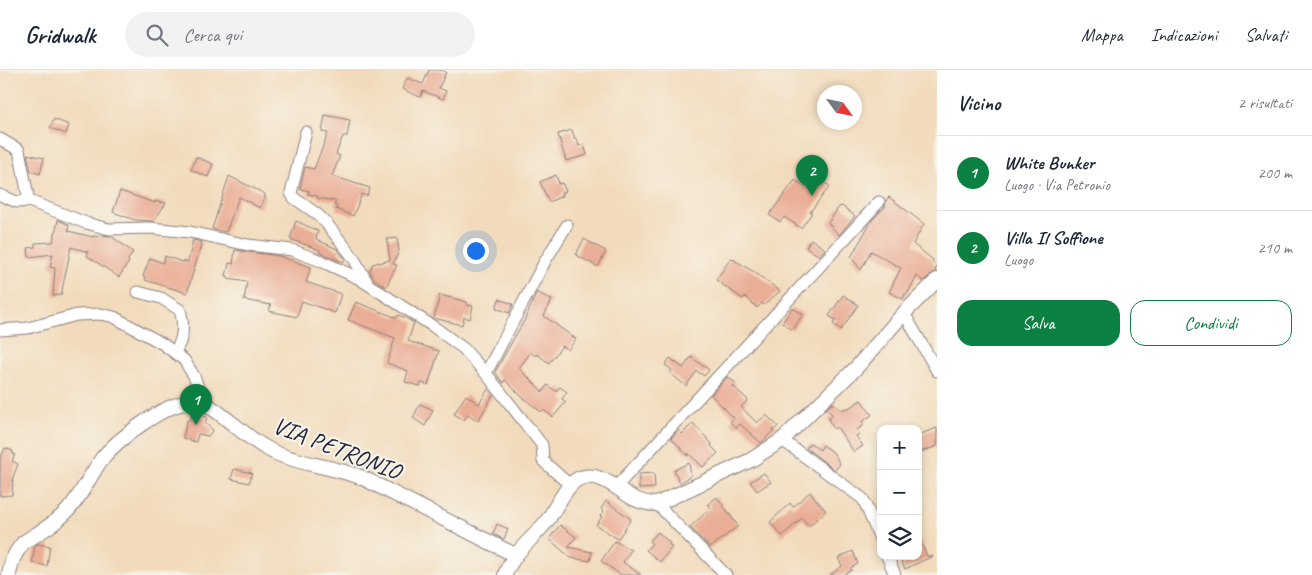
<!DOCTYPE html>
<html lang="it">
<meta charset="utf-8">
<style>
body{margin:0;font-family:Caveat,sans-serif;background:#f2f2f3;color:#1f2937}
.controls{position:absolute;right:15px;bottom:15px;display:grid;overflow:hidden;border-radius:10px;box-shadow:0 2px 8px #0003}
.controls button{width:45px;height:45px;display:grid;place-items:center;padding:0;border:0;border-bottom:1px solid #e0e1e3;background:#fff;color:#1f2937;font:25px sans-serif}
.compass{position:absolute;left:817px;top:15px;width:45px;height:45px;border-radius:50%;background:#fff;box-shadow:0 2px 8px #0003;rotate:123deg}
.you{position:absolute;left:475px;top:180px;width:18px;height:18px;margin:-12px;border:4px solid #fff;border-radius:50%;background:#1a73e8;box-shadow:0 0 0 8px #1a73e833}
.badge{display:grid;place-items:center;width:32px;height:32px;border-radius:50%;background:#0b8043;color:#fff;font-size:16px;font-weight:700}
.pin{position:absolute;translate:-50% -41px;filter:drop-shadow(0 1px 2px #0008)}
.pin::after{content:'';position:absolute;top:26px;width:18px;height:15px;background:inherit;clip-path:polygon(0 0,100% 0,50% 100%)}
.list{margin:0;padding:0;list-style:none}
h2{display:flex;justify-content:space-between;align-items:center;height:65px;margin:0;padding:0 20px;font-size:21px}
h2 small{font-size:16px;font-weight:400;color:#747a83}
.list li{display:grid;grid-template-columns:32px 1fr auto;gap:15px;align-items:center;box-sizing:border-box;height:75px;padding:0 20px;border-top:1px solid #e0e1e3}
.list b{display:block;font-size:19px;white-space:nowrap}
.list p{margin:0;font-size:16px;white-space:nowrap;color:#747a83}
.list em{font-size:16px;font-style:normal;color:#747a83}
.actions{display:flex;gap:10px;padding:15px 20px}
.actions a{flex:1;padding:11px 0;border:1px solid #0b8043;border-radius:15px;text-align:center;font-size:18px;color:#0b8043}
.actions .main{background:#0b8043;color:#fff}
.icon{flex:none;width:28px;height:28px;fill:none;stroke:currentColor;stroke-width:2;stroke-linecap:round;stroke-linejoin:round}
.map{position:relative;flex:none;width:937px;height:505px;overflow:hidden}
header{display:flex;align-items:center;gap:30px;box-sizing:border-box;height:70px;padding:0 25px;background:#fff;border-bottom:1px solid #e0e1e3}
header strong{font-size:24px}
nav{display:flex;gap:28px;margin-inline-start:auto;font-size:18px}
.search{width:350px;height:45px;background:#f2f2f3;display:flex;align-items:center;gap:12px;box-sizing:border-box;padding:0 18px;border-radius:28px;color:#747a83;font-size:19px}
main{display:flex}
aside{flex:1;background:#fff}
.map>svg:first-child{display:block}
.building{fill:#eaad95}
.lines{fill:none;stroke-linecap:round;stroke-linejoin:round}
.minor-casing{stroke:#8a7e7c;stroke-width:13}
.tertiary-casing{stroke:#8a7e7c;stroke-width:16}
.minor{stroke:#fff;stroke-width:11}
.tertiary{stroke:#fff;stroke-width:14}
.labels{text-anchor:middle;stroke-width:4.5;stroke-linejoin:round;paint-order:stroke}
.street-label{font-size:24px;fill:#22223b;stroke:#f7f3e8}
</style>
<header>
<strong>Gridwalk</strong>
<div class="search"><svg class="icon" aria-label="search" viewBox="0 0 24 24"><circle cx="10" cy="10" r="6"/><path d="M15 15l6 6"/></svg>Cerca qui</div>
<nav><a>Mappa</a><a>Indicazioni</a><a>Salvati</a></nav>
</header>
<main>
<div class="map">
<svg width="937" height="505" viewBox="0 0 937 505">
<rect width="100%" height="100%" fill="#f7f3e8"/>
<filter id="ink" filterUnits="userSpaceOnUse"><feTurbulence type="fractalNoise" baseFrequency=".02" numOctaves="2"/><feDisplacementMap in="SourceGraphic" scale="10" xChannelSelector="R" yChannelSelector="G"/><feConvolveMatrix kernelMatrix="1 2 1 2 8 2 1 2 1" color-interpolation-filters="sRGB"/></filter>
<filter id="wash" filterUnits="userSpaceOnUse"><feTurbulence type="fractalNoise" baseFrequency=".0096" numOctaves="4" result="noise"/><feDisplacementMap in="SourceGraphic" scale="20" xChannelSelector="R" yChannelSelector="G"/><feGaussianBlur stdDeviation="1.12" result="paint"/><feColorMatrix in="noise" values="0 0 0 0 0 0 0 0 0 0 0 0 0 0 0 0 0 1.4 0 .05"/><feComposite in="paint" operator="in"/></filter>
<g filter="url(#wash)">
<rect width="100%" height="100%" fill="#f2dbbc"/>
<g id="blocks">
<g class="building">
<path d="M429,0H440L446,2L439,18L446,21L443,29L423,21L420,27L402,19L407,8L423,14Z"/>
<path d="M325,45L350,50L347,66H343L336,84L340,86L332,106L370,118L367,126L362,124L353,146L336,139L337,136L334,135L336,131L317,128L318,126L308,124L309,121L300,119L305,97L314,99L328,63L322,62Z"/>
<path d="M54,49L69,55L66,64L50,58Z"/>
<path d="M572,60L575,69H577L579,76L584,74L587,85L566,91L558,64Z"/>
<path d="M27,84L44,88L40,104L31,101Z"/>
<path d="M196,87L213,94L208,107L191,100Z"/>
<path d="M556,105L559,114L562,113L566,121L561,123L562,126L549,132L540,112Z"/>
<path d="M812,105L830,116L810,142L812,143L801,158L784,147L780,152L769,145L795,110L804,117Z"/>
<path d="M229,106L265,124V128L260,138L239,127L226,162L212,159Z"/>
<path d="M120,121L155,133V131L166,133L154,151L135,150L113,142Z"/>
<path d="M889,127L924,154L913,174L933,190L932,192L937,196L935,202L923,211L917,206L907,224H905L903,229L889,222L901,198L871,181L861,200L851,187L872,150L885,137L886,130Z"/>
<path d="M842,136L855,146L839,165L828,153L839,137Z"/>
<path d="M58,150L69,155L68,161L93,167V166L99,167L101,165L111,166L133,182L128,190L129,192L119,207L87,186L88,182L71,177L61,225L53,226L55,198L50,197L53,184L29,187L28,178L35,177V173L53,172Z"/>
<path d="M296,151L318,161L316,169L337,179L345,189L343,192L319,182L320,180L290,169Z"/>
<path d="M397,168L399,181L393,194L397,195L386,217L374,209L370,201L373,193L375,194L377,192L379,193L390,190L387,169Z"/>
<path d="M584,169L606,181L598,197L576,185Z"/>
<path d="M811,169L825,179L819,186L806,177Z"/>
<path d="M193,170L202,172L187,223L145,210L146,208L143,206L150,188L163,193L165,186L182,192V191L188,192Z"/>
<path d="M235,180L279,186L311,197L306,212L341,224L335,243L302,231L297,247L269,241L271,235L244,230L247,212L228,209V206H226L229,193L233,194Z"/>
<path d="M731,188L754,202L780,221L764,235L762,233L757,238L745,226L743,229L716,210Z"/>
<path d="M537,222L552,230L544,246L576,269L568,280L562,276L549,293L537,284L535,286L531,282L519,298L543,322L547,315L556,321L560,317L567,322L562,329L566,332L553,347L543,340L541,342L522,327L505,310L503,313L495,302L525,249Z"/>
<path d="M440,225L467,232V235L473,236L470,249L464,247L462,255L434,248Z"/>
<path d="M843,225L858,235L841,260L833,254L836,250L829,246Z"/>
<path d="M499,229L513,234L509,243L496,238Z"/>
<path d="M356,232L397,248L398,245L406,248L414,253L408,271L439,281L428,315L421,313L420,316L405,312L408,301L387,293L395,268L348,250Z"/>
<path d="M792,238L803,244L793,260L782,253Z"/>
<path d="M691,287L709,300L704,306L697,301L686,316L670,303L672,300L665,295L670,288L683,298Z"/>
<path d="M727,307L736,313L733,316L748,330L741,337L757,353L766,345L778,356L761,373L740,354L736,358L730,352L734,348L711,325Z"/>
<path d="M488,319L493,325L478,351L468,344L464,350L454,344L466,325L479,334Z"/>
<path d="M861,330L872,345L862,352L864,355L857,360L859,364L856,366L863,376L854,382L837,357L834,359L828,349L833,345L826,339L833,333L842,340L846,338L847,339Z"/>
<path d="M420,334L433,340L425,356L413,348Z"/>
<path d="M192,343L207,347L205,353L213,360L208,366L198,364L196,372L183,368L187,350H190Z"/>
<path d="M693,353L712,374L711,376L718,383L703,397L688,383V386L671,368L678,360L682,364Z"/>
<path d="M937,358V376L918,383V365Z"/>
<path d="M810,373L820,380L823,375L833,382L840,394L835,400L806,378Z"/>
<path d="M5,378L13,381L12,383L15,384L12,391L18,394L13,407L12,425L0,426V389Z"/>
<path d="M689,393L691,406L680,413L674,400Z"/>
<path d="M234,399L252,403L249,413L231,409Z"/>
<path d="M654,403L655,418L639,419V404Z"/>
<path d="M764,403L771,412L757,421L750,412Z"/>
<path d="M810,422L826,441L809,456L802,448L782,466L770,452L790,433L793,437Z"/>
<path d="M717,427L738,456L710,478L690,457L711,438L708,434Z"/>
<path d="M606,431L631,449L618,469L596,455L602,447L600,446L604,441L601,439Z"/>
<path d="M497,454L508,459L504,469L493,464Z"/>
<path d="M560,455L576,467L568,477L592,482L590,491L571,488L549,469Z"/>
<path d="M658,462L670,473L669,475L672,477L660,492L646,480L652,474L650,471Z"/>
<path d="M918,465L927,486H933L905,499L899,486H918Z"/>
<path d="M615,471L631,480L623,492L641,505H621L601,491Z"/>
<path d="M38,474L50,476L47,496L32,493L35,475Z"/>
<path d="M853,481L858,494L850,498L852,500L842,505H830L842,496L838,488Z"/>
</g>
</g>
</g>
<g filter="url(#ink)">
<use href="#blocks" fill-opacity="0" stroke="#8a7e7c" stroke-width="1"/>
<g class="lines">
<defs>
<g id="minor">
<path d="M306,62L291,123L294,128L317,144L327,154L353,187L367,212"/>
<path d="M0,69L19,80L29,131"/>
<path d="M0,125L17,132L29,131L86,153L109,159L150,158L190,162L248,175L292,180L321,191L358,208L434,257L464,279L488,306L542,375L543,391L571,416"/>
<path d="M138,222L161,228L180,240C184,254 184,269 175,281"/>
<path d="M904,243L937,301"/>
<path d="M0,260L28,258L77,245L101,244L114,247L163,274L184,290L194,306L198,317L199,333"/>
<path d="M486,303L544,193L567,155"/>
<path d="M782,370L863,429L881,471"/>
<path d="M616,417L879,132"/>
<path d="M657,434L726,505"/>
<path d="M887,486L895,505"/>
</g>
<g id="tertiary">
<path d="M9,505C11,492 14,484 23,473C38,463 57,453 69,439C82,424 90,406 101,390C115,371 163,335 186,333C194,332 201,333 209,336C232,351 252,373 278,384C305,395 335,397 363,408L515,485"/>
<path d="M505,505C513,481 535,468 549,448C556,437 566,417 576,410C581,407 589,406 595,407C620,413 628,434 657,434L751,390L782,370L856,298L904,243L937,210"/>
</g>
</defs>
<use href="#minor" class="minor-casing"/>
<use href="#tertiary" class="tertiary-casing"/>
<use href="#minor" class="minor"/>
<use href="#tertiary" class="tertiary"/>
</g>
</g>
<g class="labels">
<g class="street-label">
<text transform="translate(337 378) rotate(21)" y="8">VIA PETRONIO</text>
</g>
</g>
</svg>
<div class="controls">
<button>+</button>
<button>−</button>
<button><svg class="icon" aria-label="layers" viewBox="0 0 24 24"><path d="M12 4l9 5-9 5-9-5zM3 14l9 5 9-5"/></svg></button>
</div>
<svg class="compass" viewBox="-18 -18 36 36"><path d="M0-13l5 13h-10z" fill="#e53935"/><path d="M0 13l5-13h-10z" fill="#747a83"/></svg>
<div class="you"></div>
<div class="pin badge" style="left:196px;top:355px">1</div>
<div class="pin badge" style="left:812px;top:126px">2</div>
</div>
<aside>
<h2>Vicino<small>2 risultati</small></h2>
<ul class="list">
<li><span class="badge">1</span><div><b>White Bunker</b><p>Luogo · Via Petronio</p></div><em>200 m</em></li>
<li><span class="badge">2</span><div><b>Villa Il Soffione</b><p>Luogo</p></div><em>210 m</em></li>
</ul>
<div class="actions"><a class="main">Salva</a><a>Condividi</a></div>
</aside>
</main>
